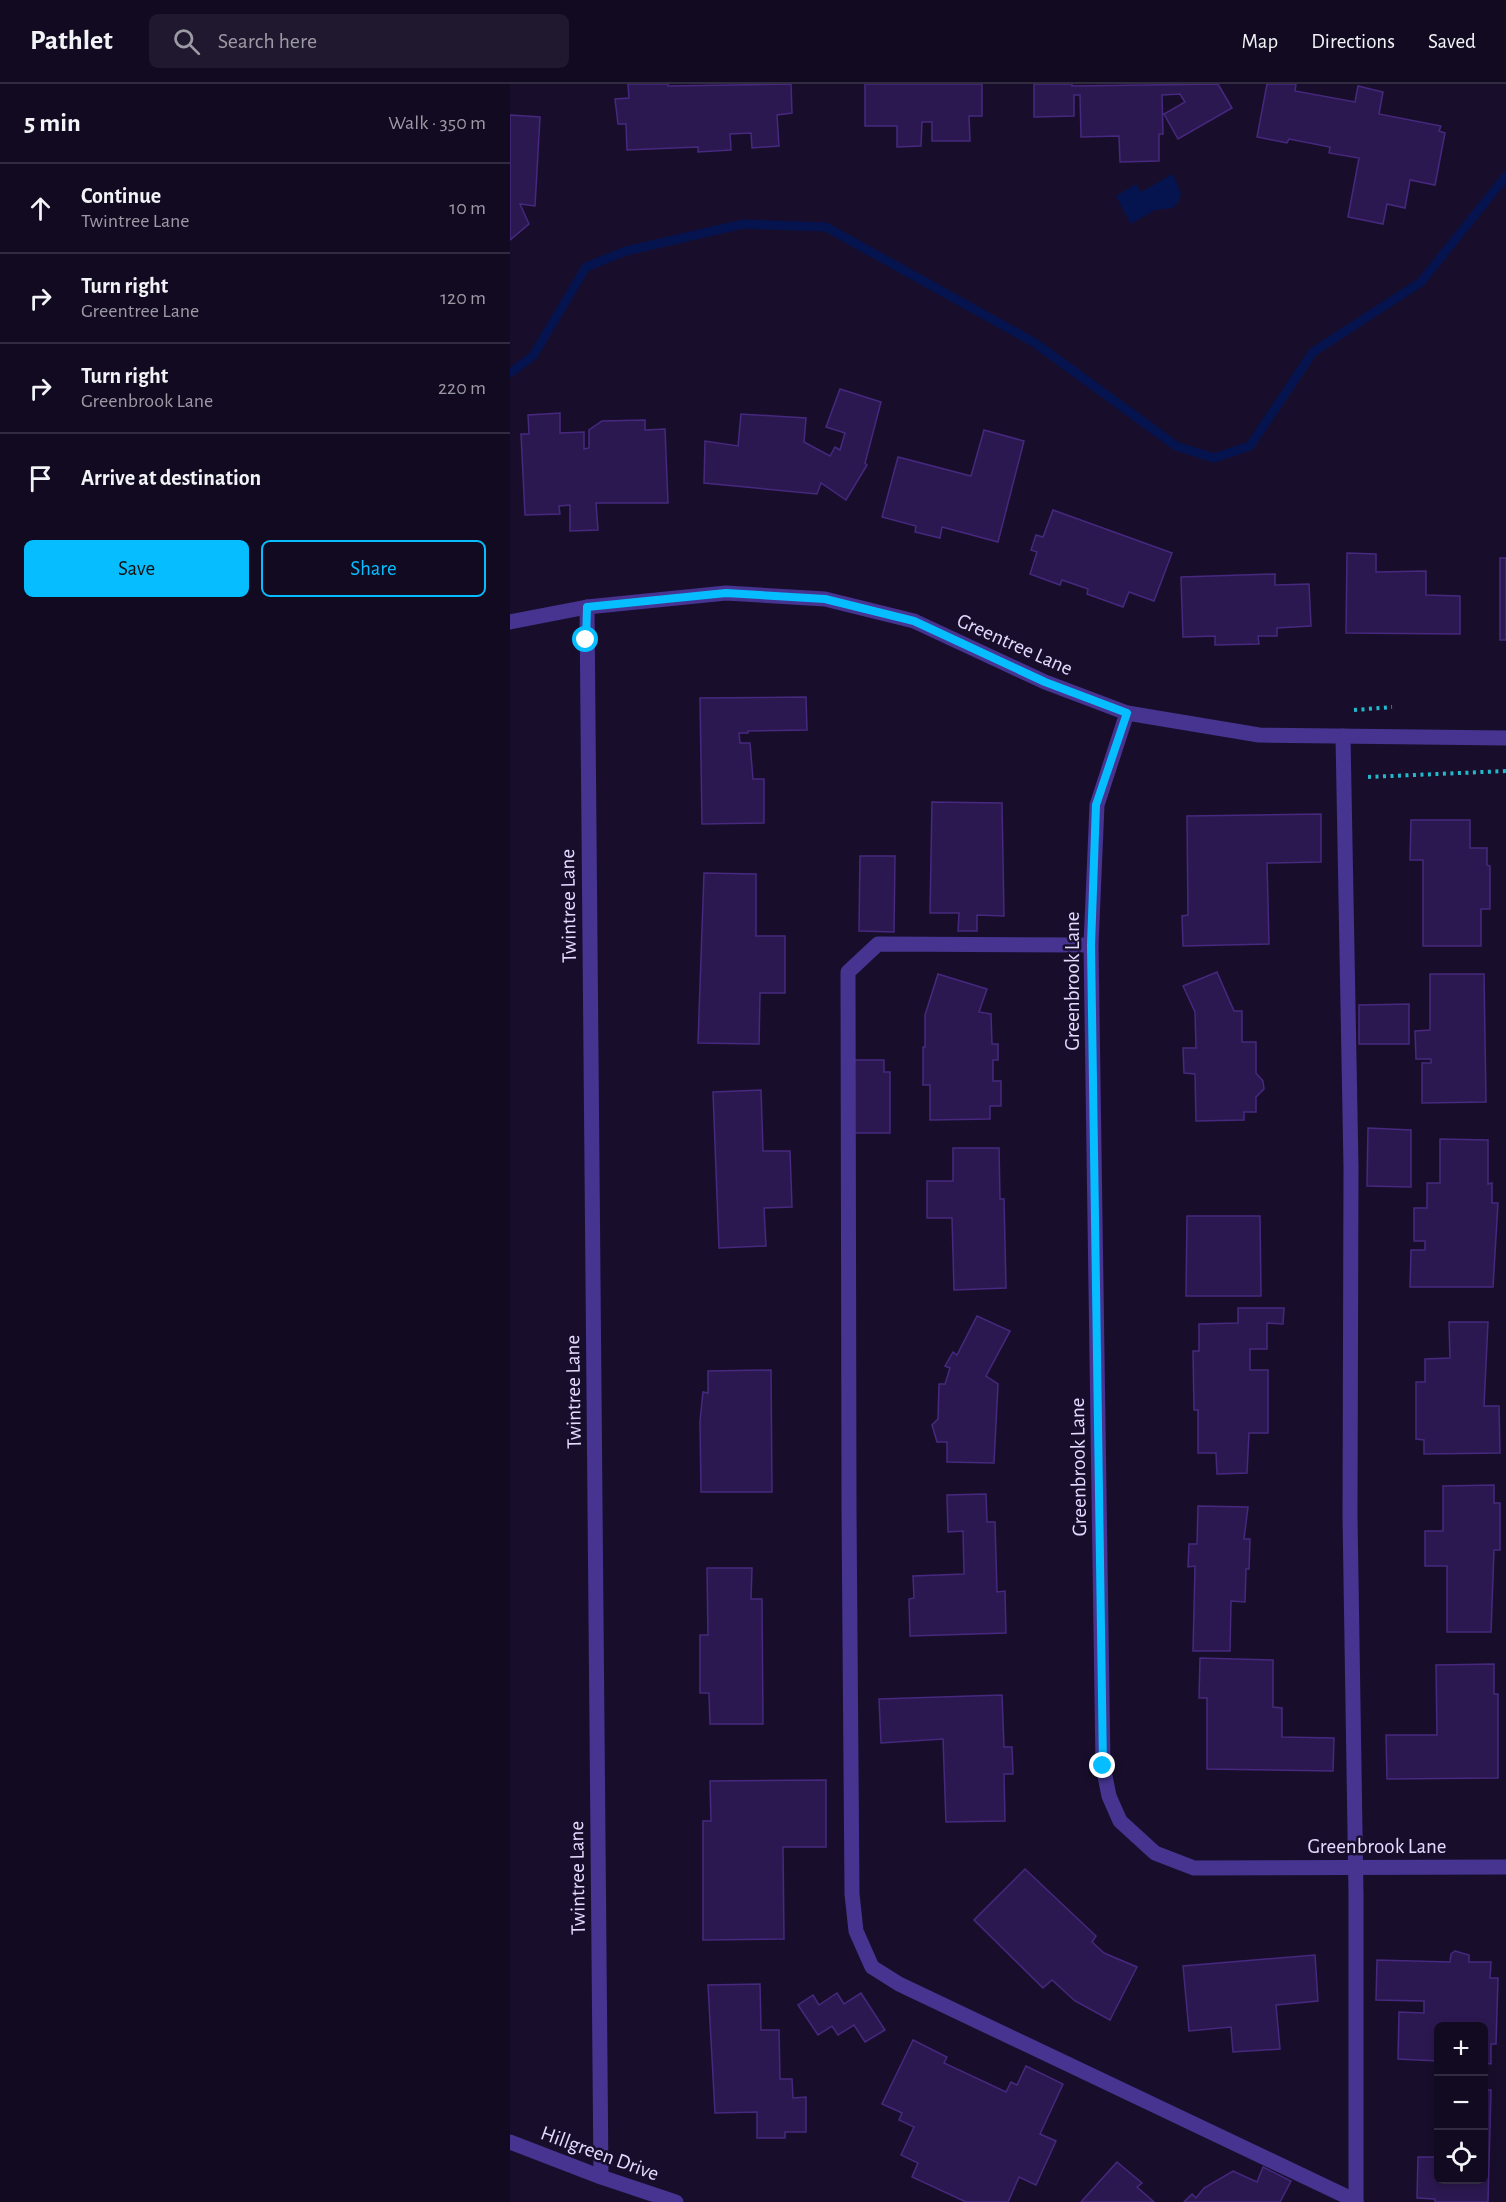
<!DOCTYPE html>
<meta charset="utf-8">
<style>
body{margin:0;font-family:"Alegreya Sans",sans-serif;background:#1f182e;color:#f1f3f6}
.controls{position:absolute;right:18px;bottom:18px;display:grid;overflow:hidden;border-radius:9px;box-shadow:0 3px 9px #0003}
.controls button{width:54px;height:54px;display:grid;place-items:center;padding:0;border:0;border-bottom:2px solid #312b3f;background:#120a21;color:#f1f3f6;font:30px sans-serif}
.stop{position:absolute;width:18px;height:18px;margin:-14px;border:4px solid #06beff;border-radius:50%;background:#fff}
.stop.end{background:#06beff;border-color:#fff;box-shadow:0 2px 6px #0008}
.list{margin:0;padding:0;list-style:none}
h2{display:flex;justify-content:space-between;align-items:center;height:78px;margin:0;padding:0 24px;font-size:26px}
h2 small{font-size:20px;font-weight:400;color:#9c9aa5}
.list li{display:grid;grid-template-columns:39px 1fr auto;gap:18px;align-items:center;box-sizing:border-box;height:90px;padding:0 24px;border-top:2px solid #312b3f}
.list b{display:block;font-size:22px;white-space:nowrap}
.list p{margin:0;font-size:20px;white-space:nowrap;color:#9c9aa5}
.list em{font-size:20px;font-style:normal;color:#9c9aa5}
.actions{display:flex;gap:12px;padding:18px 24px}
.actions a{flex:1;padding:14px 0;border:2px solid #06beff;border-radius:9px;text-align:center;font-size:21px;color:#06beff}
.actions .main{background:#06beff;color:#111}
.icon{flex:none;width:33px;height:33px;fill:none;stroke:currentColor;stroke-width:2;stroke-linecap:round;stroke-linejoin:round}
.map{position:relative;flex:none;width:996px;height:2118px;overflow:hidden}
header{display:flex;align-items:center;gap:36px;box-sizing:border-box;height:84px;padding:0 30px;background:#120a21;border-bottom:2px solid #312b3f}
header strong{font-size:28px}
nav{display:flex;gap:33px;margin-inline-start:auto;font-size:21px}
.search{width:420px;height:54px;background:#1f182e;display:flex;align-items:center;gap:15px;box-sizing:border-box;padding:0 21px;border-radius:9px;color:#9c9aa5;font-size:22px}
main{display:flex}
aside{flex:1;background:#120a21}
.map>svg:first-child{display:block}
.water{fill:#05144f}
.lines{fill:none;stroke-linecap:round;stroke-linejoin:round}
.stream{stroke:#05144f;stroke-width:9}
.building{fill:#2c1850;stroke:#46287e;stroke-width:1.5}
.path{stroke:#23b9ca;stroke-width:4;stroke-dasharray:3 4.5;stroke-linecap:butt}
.service{stroke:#463490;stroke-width:15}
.minor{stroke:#463490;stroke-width:15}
.route{stroke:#06beff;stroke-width:8}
.labels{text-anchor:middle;stroke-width:5;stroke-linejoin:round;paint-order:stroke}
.street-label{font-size:21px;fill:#e4daff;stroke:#180e2c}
</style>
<header>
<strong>Pathlet</strong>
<div class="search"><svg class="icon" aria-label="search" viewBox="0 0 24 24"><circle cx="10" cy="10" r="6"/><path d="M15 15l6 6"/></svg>Search here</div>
<nav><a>Map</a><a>Directions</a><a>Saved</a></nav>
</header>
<main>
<aside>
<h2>5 min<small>Walk · 350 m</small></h2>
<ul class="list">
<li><svg class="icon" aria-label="ahead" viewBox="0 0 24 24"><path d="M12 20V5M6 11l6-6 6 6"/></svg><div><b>Continue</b><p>Twintree Lane</p></div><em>10 m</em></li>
<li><svg class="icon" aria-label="right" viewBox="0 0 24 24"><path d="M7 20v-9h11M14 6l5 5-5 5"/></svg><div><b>Turn right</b><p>Greentree Lane</p></div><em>120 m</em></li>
<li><svg class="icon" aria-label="right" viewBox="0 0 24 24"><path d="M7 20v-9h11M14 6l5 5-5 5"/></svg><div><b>Turn right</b><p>Greenbrook Lane</p></div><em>220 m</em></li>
<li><svg class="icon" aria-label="arrive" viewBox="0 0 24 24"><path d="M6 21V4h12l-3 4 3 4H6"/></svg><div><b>Arrive at destination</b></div></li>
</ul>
<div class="actions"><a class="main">Save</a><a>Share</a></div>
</aside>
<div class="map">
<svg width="996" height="2118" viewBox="0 0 996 2118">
<rect width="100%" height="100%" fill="#180e2c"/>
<path class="water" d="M663,90L671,110L669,117L663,124L645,126L621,140L606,112L626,100L631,108Z"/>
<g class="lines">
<path class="stream" d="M0,289L23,272L76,183L116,167L233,140L316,143L525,259L666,362L704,374L740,362L803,268L911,198L996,92"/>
</g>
<g class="building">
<path d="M118,0H158V2L281,0L282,29L267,31L269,62L242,64L241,49L220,50L221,66L188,68V63L117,66L116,40H108L105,15L119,14Z"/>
<path d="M355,0H472V32H459L460,57H422V38H412L411,62L387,63V42H355Z"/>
<path d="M524,0H562V2L708,0L722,24L668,55L654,30L675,18L670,10L652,11L653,50H649V77L610,78L609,52L571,53L570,11H564V32L524,33Z"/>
<path d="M757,0H786L785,7L845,18L848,2L873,8L869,30L931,42L929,47L935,49L925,101L900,96L895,124L877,120L873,140L838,133L849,74L819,69L820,63L779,55L777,59L747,53Z"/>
<path d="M0,31L30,33L25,122L10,120L19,140L0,156Z"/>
<path d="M330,305L371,318L355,379L357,381L336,416L311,399L307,410L194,399L195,357L228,362L231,330L296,334L294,358L320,372L325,363L330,366L335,349L316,343Z"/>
<path d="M50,329V349L74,348V365L79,364V346L92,337L135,336V346L155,345L158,419H86L88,446L60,447V421L49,422L50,430L15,431L11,350H19L18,331Z"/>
<path d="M474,346L514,357L488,458L432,443L430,454L405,448L406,442L372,433L388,373L461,392Z"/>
<path d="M543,426L662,469L644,517L619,508L613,523L577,510L578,505L552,496L550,501L520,490L527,468L521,466L526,451L533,453Z"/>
<path d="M837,469L866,470V488L916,487V511L950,512V550L836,549Z"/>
<rect x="990" y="474" width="6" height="82"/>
<path d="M765,490V501L799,500L801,542L767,544V552H748L749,560L705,561V552L673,553L671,493Z"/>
<path d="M296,613L297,646L238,647V649H229L230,659H240L243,695H254V739L192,740L190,614Z"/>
<path d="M422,718L492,719L494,832L467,831V847H448L449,829H420Z"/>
<path d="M811,730V778L757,779L759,860L673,862L672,832L678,831L677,732Z"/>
<path d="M901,736H960V764H977V781L980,782V825H971V862H913V776H900Z"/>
<path d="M350,772H385L384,848L349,847Z"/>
<path d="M194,789L246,790V852H275V909H250L249,960L188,959Z"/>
<path d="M707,888L724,927H732V958H746V989L753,997L754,1005L746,1013V1028H734V1036L686,1037L685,990L674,989L673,964H686L685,928L673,902Z"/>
<path d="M428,890L477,905L469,928L481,930L482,960H488V976H483V997H491V1022H480V1035L420,1036V1001H413V963H415V931Z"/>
<path d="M920,890H974L976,1018L912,1019V979H921V975H906L905,947L920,946Z"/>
<path d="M899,920V960H849V921Z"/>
<path d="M341,976H374V988H380V1049H341Z"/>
<path d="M251,1006L253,1067H280L282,1123L254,1124L256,1162L209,1164L203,1008Z"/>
<path d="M858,1044L901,1046V1103L857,1102Z"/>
<path d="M930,1055L978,1056V1100L982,1099V1119H988L983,1203H900L901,1166H915V1157H904V1124H917V1099H930Z"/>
<path d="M443,1064H489L490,1115H494L496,1204L444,1206L442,1134H417V1097H443Z"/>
<path d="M677,1132H750L751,1212H676Z"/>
<path d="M728,1224H774L773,1240L757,1239V1265H740V1286H758V1349H739L737,1389L707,1390L706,1369H688V1326H684L683,1267H689V1240L728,1239Z"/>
<path d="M467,1232L500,1247L476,1292L488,1300L484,1379L437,1378V1358H427L422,1341L428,1335L429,1300H435L440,1284L435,1282L443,1268L447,1271Z"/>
<path d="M939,1238H978L974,1322H989L990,1369L914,1370V1356L906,1355V1298H915V1275L940,1274Z"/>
<path d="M261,1286L262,1408H191L190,1337L193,1308L198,1309V1287Z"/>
<path d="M984,1401V1419H990V1466H984L981,1548H937V1482H915V1447H933V1402Z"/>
<path d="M476,1410L477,1438H485L487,1508L495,1507L496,1549L400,1552L399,1515L404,1514L403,1492L454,1490L453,1447L438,1448L437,1411Z"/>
<path d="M688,1422L738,1423L734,1455H740L739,1485H736L735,1518L721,1517L720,1567H683L685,1482L678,1483L679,1460H687Z"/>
<path d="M197,1484H242L241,1515H252L253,1640H200L199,1609H190V1551H198Z"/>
<path d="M690,1574L763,1576V1623L772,1624V1653L824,1654L823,1687L697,1685V1614H689Z"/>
<path d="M984,1580V1610H988V1694L877,1695L876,1651H927L926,1581Z"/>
<path d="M492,1611L494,1663H502L503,1690H494L495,1737L436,1738L433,1655L371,1659L369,1615Z"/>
<path d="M316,1696V1763H273L274,1855L193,1856V1737H201L200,1697Z"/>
<path d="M515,1785L586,1852L582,1858L594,1869L627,1883L600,1936L565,1917L542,1896L533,1904L464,1836Z"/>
<path d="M945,1867L959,1871V1878H981L980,1894H988L986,1960H981V1980L974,1979V1942H928V1977L888,1975L889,1928L914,1929V1917L866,1916L867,1876L940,1878L941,1870Z"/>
<path d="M805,1871L808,1917L766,1921L770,1965L723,1968L721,1943L679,1947L673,1882Z"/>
<path d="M250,1900L251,1946H269L270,1995H282L283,2014L296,2013V2048H275V2054H247V2028L205,2029L198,1901Z"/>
<path d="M327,1909L334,1920L351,1909L375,1946L355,1958L344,1941L328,1951L322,1942L308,1951L288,1921L303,1911L309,1921Z"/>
<path d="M403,1956L437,1973L434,1979L496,2008L501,1998L507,2001L516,1982L553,2000L530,2050L546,2057L526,2101L509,2093L498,2118H456L402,2093L408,2079L391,2071L404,2043L389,2036L392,2029L372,2020Z"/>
<path d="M928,2005V2096H974V2006H981L978,2118H925V2115L907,2114L908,2073H926Z"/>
<path d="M607,2078L632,2099L627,2103L644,2118H571Z"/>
<path d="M753,2083L781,2097L770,2118H674L682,2110L686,2114L694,2104L723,2087L747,2098Z"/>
</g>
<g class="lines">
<g class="path">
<path d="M844,626L882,623"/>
<path d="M858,693L996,687"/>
</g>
<g class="service">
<path d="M833,652L841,1083L840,1432L846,1810V2118"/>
<path d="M581,861L368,860L338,888L339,1425L342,1810L346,1847L362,1883L389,1900L846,2117"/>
</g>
<g class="minor">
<path d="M77,523L91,2093"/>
<path d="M0,538L77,523L216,509L315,515L404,537L535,598L617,629L749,651L996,654"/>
<path d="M617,629L587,721L581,861L593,1682L599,1712L610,1737L645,1769L684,1784L996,1783"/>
<path d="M0,2058L91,2093L166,2118"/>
</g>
</g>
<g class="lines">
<path class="route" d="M76,556L77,523L216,509L315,515L404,537L535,598L617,629L586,721L581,861L593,1682"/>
</g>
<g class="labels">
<g class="street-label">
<text transform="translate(505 560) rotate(24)" y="7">Greentree Lane</text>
<text transform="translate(58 822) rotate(-91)" y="7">Twintree Lane</text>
<text transform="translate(562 897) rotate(-90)" y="7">Greenbrook Lane</text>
<text transform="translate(63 1308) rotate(-91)" y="7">Twintree Lane</text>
<text transform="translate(568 1383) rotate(-91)" y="7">Greenbrook Lane</text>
<text x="867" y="1769">Greenbrook Lane</text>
<text transform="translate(67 1794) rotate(-91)" y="7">Twintree Lane</text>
<text transform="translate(90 2069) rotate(20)" y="7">Hillgreen Drive</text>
</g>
</g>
</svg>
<div class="controls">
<button>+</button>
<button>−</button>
<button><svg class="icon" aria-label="locate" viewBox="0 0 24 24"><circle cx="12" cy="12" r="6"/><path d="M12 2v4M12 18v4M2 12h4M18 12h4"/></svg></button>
</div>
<div class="stop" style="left:76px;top:556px"></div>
<div class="stop end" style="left:593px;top:1682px"></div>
</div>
</main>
